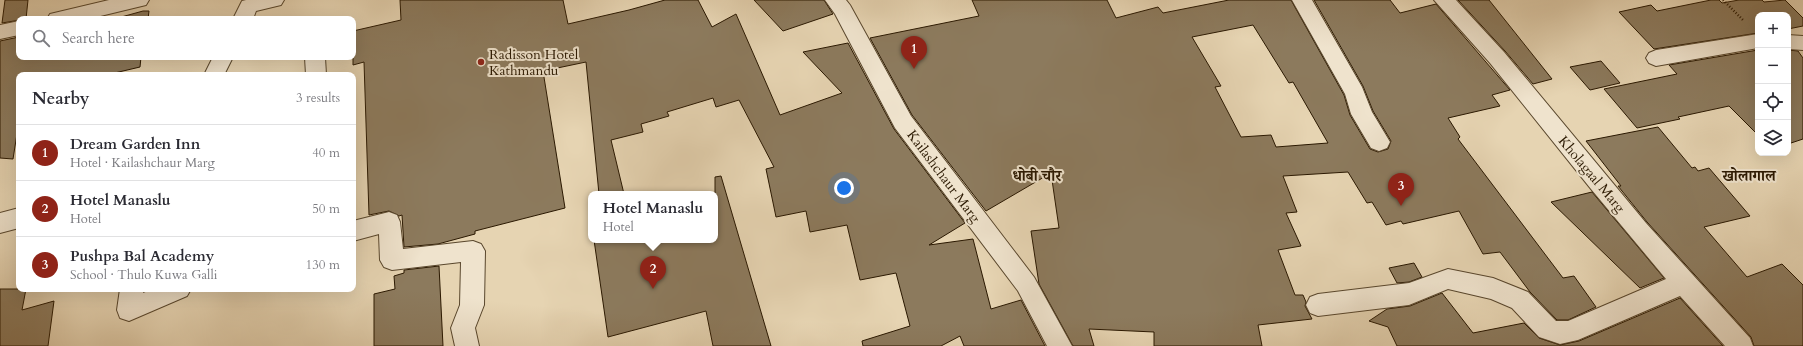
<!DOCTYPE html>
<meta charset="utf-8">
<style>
body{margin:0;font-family:Cardo,"Noto Serif Devanagari",serif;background:#f7f7f7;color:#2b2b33}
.controls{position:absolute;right:12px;top:12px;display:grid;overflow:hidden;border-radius:8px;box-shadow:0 4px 16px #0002}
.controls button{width:36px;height:36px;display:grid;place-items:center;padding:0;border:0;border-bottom:1px solid #e1e1e2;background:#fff;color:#2b2b33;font:20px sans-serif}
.you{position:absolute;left:844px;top:188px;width:14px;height:14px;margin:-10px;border:3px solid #fff;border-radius:50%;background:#1a73e8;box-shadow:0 0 0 6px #1a73e833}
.badge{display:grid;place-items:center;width:26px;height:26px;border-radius:50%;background:#8f2418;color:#fff;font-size:13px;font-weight:700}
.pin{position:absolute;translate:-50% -33px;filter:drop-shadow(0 1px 2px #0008)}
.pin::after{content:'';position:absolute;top:21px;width:14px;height:12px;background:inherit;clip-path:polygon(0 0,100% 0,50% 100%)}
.popup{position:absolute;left:588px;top:191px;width:130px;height:52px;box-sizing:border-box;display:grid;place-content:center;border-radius:8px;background:#fff;filter:drop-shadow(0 1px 3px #0005);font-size:13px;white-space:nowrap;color:#7c7c81}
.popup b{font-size:15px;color:#2b2b33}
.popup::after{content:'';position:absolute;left:50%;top:100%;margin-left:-8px;border:8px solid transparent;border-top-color:#fff}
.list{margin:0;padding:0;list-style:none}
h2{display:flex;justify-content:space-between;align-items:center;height:52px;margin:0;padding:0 16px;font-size:17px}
h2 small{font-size:13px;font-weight:400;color:#7c7c81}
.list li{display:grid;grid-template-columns:26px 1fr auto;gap:12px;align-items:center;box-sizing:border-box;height:56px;padding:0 16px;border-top:1px solid #e1e1e2}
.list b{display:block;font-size:15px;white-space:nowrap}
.list p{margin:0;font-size:13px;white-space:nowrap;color:#7c7c81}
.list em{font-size:13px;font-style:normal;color:#7c7c81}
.icon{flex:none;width:22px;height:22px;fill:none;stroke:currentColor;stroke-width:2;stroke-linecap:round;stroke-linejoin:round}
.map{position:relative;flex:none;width:1803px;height:346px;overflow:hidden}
.search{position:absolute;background:#fff;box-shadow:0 4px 16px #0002;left:16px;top:16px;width:340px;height:44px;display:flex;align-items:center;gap:10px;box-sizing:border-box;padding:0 14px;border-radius:8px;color:#7c7c81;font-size:15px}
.panel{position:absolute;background:#fff;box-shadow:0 4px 16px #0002;left:16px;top:72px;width:340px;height:220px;border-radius:8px}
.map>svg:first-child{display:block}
.building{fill:#8c7a5d;stroke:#2a1801;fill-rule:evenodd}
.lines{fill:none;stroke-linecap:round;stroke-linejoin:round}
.minor-casing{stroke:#59472d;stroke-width:2}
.path{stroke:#2a1801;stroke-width:2.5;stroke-dasharray:1 2;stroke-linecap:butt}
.minor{fill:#efe3cd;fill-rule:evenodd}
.poi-dot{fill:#8f2418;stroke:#efe3cd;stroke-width:1.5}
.labels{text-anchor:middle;stroke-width:4;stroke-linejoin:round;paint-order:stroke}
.poi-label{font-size:14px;fill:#2a1801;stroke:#efe3cd;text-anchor:start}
.street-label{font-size:14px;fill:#2a1801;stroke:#efe3cd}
.neighbourhood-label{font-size:15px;font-weight:bold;fill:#2a1801;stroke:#efe3cd}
</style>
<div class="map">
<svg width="1803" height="346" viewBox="0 0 1803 346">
<rect width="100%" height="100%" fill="#e6d4b2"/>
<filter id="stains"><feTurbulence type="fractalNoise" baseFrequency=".005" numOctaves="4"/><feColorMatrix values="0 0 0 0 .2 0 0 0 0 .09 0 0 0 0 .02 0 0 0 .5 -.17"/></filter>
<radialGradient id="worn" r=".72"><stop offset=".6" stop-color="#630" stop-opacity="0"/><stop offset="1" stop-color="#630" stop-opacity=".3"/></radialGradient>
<g class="building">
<path d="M5,0H28L26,19L2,23Z"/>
<path d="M400,0H563L568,24L629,10L665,0H698L712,27L736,14L780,115L842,93L803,52L848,43L894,129L965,223L929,245L973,239L991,309L1021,300L1045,346H964L960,336L941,346H863L862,341L910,326L896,273L860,280L847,225L810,232L806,211L776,217L766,169L774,167L739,100L716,107L713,98L667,112L669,116L641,124L643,132L611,140L624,194H599L586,62L543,71L565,208L475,231V234L438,244L404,247L402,215L399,216L389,211L369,215L364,62L353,65V31L401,20Z"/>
<path d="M754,0H824L833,14L783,31Z"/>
<path d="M972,0H1107L1116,18L1158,7L1163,13L1229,0H1291L1344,95L1350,115L1370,149L1378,152L1388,149L1391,141L1373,111L1363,86L1314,0H1390L1400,13L1436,4L1510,90L1492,95L1500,106L1448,118L1460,137L1458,139L1563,278L1574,276L1596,307L1568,320H1557L1530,292L1500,252L1483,254L1459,211L1403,224L1401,221L1386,225L1372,202L1367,203L1348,172L1283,176L1297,212L1286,213L1301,246L1278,250L1295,295H1303L1306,302L1305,306L1312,319L1258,325L1262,346H1154V332L1089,329L1094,346H1073L1039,284L1031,231L1059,228L1051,173L986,211L912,115L870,38L979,16ZM1253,25L1289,83L1293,82L1328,143L1276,147L1271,135L1241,137L1215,87L1221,86L1192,37Z"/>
<path d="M1458,0H1489L1552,79L1533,84L1505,51Z"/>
<path d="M1711,0H1719L1722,3L1739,0H1762L1764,2L1785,0L1803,18V26L1788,29V15H1758V33L1654,49L1619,12L1651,5L1657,11Z"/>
<path d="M143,11H149L148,19H114Z"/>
<path d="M19,37V57H141L140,67L106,75H19V121L13,159L0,158V41Z"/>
<path d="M1758,50V135L1729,106L1678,117L1680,119L1637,128L1604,89L1677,74L1669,65Z"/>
<path d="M1788,50L1798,51L1803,58V139L1788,144Z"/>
<path d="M1601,61L1620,83L1590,90L1570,67Z"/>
<path d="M1658,127L1692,168L1695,167L1698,171L1709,168L1750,216L1704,227L1747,277L1782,264L1803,285V346H1754L1751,337L1647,222L1618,186H1621L1586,141Z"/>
<path d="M721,176L771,346H713L706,311L608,337L594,240H715V177Z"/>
<path d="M1592,192L1664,278L1640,288L1551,202Z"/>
<path d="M1414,263L1422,277L1409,282L1397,283L1389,268Z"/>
<path d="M439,266L443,346H374V294L395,289L394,276L404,273V270Z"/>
<path d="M0,289H26L22,310L54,301L48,346H0Z"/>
<path d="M1442,293L1473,333L1524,323L1539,338L1560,345L1579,341L1680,298L1723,346H1397L1388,327L1369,321L1387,309L1410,306Z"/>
</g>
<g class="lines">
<defs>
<g id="minor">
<path d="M109,0H149L146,5L88,19H47L50,14Z"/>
<path d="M246,0H284L281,5L256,11L253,19H233L242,1Z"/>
<path d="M825,0H846L850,5L911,116L1034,277L1072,346H1047L1018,291L895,128L835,14Z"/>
<path d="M1292,0H1312L1362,87L1372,112L1390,142L1387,148L1379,151L1371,148L1351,114L1345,94Z"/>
<path d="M1434,0H1456L1504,52L1646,223L1750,338L1753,346H1725L1680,296L1578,340L1560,344L1539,337L1512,308L1491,299L1448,289L1409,305L1318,316L1310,313L1306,305L1310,297L1318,294L1409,283L1448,269L1493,278L1528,292L1556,321H1568L1666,279L1591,189L1490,63Z"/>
<path d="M19,21V35L0,39V25Z"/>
<path d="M1758,34V48L1656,66L1649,63L1646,58L1649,53L1656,50Z"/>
<path d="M1788,35L1803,36V50L1788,49Z"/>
<path d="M213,57H233L224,75H204Z"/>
<path d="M305,57H325L326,75H306Z"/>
<path d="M19,208V228L0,233V213Z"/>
<path d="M389,212L397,215L400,222L403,249L473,241L481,244L485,251L484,305L475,328L479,346H455L451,328L460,305L461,262L392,270L384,267L380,260L379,234L353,241V221Z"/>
<path d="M120,289H144L143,293L153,289H191L187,296L129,321L120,318L117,310Z"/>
</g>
</defs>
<use href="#minor" class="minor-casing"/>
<path class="path" d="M1723,0L1744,21"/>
<use href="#minor" class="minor"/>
</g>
<circle class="poi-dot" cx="481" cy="62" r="4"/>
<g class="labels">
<g class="poi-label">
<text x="489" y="59">Radisson Hotel<tspan x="489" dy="16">Kathmandu</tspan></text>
</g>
<g class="street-label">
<text transform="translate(1592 174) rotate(50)" y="5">Kholagaal Marg</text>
<text transform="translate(944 176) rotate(53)" y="5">Kailashchaur Marg</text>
</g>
<g class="neighbourhood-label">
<text x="1037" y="181">धोबी चौर</text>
<text x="1749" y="181">खोलागाल</text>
</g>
</g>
<rect width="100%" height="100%" filter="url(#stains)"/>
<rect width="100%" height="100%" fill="url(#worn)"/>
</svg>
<div class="controls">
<button>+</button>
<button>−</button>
<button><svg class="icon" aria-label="locate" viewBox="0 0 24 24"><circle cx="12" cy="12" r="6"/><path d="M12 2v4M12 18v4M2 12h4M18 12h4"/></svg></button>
<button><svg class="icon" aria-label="layers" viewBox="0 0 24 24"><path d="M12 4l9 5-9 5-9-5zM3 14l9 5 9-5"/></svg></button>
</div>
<div class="you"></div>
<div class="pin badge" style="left:914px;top:69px">1</div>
<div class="pin badge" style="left:653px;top:289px">2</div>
<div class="popup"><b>Hotel Manaslu</b>Hotel</div>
<div class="pin badge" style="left:1401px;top:206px">3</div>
<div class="search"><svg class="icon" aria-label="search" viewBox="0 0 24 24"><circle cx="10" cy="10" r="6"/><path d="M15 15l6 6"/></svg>Search here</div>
<section class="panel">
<h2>Nearby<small>3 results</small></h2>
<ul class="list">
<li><span class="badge">1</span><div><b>Dream Garden Inn</b><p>Hotel · Kailashchaur Marg</p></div><em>40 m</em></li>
<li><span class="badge">2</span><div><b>Hotel Manaslu</b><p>Hotel</p></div><em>50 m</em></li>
<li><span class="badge">3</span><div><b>Pushpa Bal Academy</b><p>School · Thulo Kuwa Galli</p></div><em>130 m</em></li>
</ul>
</section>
</div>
